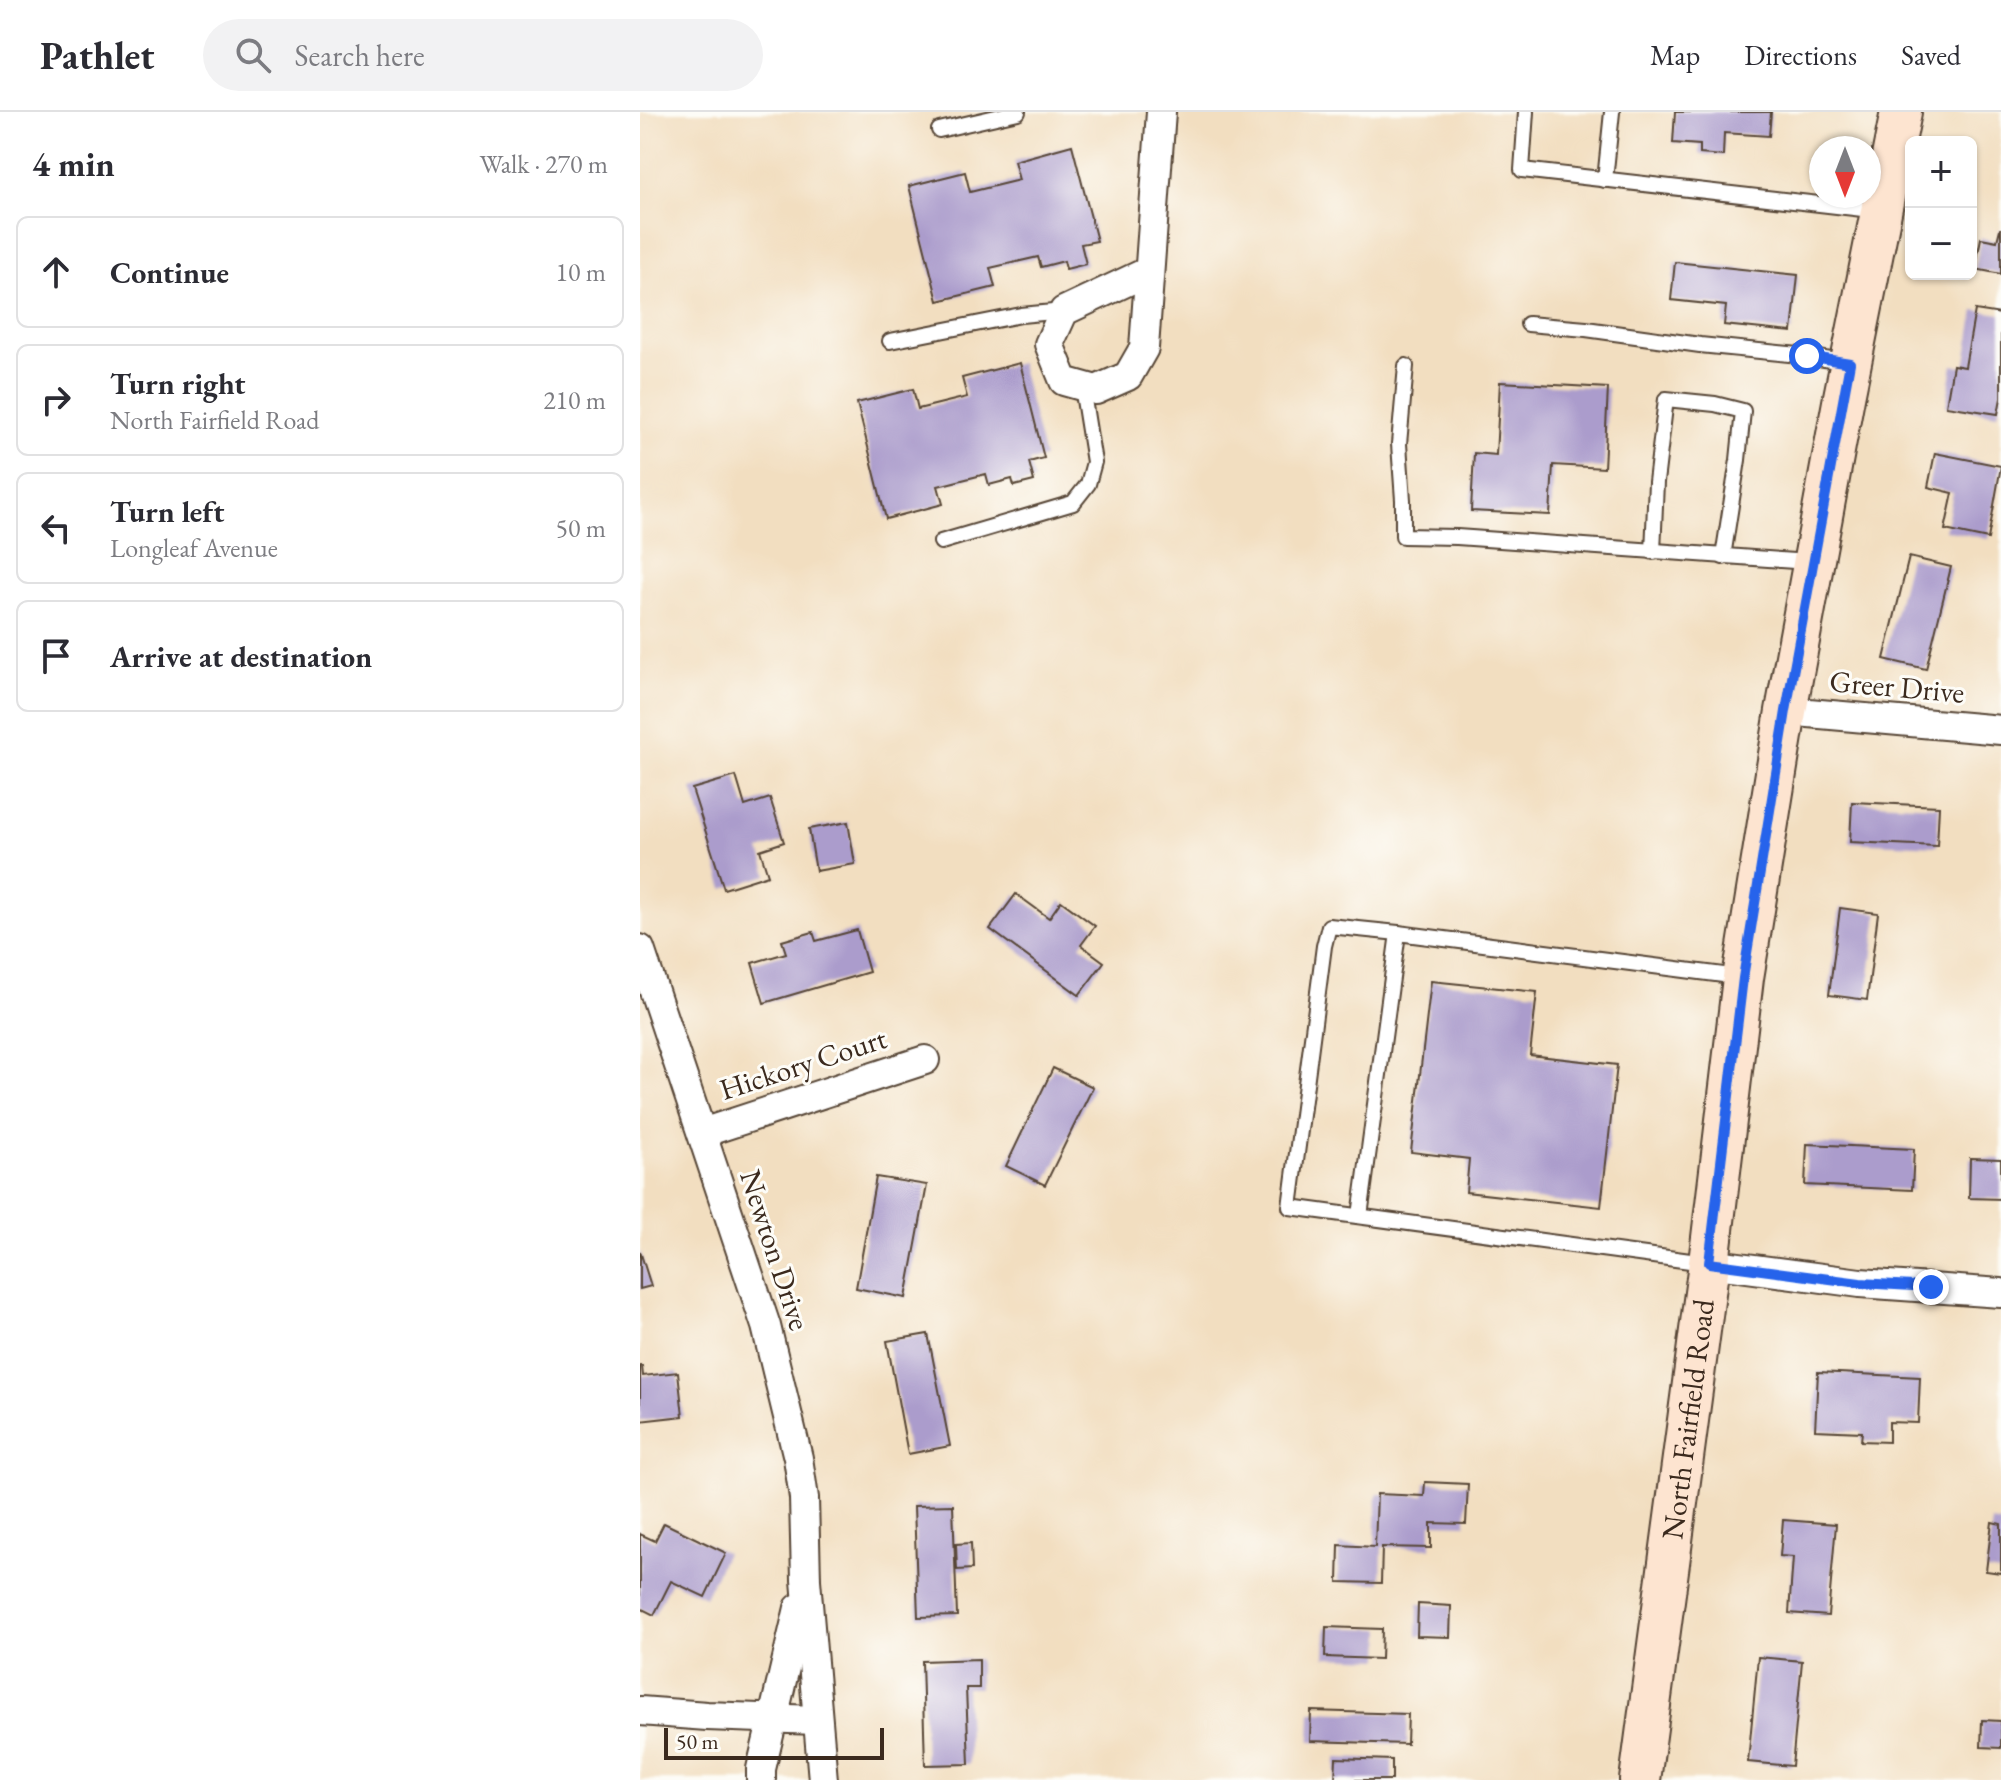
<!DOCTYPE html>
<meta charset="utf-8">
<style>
body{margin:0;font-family:"EB Garamond",serif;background:#f2f2f3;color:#2b2b33}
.controls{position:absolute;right:24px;top:24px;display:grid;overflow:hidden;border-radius:12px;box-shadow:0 2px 6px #0004}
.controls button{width:72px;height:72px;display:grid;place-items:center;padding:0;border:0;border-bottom:2px solid #e1e1e2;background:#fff;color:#2b2b33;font:40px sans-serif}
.compass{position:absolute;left:1169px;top:24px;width:72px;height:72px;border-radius:50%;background:#fff;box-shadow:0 2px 6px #0004;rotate:180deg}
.scale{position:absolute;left:24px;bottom:20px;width:220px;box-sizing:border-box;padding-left:8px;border:4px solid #3b2a1e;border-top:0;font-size:22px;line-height:28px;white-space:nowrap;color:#3b2a1e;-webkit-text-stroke:6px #fdfcf7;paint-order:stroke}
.stop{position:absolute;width:24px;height:24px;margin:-18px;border:6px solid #2563eb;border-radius:50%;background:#fff}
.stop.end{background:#2563eb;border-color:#fff;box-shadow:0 2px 8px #0008}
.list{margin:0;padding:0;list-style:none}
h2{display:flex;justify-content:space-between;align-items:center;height:104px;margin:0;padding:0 32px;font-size:34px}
h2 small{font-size:26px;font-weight:400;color:#7c7c81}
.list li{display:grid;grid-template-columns:52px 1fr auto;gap:24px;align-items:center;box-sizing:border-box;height:112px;margin:0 16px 16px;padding:0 16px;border:2px solid #e1e1e2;border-radius:12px}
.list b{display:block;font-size:30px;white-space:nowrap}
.list p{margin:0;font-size:26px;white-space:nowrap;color:#7c7c81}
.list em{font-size:26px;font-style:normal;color:#7c7c81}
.icon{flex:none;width:44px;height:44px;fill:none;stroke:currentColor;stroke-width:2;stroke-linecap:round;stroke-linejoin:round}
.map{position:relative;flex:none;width:1361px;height:1668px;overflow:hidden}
header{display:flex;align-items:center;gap:48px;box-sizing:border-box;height:112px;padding:0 40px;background:#fff;border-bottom:2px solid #e1e1e2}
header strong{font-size:38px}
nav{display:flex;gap:44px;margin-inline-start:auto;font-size:28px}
.search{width:560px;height:72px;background:#f2f2f3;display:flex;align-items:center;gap:20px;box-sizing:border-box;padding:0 28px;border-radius:44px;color:#7c7c81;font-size:30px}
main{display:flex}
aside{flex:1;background:#fff}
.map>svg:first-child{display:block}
.building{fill:#ab9ccc}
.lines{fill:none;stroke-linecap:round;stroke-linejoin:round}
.service-casing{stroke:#564536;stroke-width:18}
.minor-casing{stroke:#564536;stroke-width:32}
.secondary-casing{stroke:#564536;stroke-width:44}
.service{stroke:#fff;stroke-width:14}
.minor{stroke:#fff;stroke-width:28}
.secondary{stroke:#fde4d0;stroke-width:40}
.route{stroke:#2563eb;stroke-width:10}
.labels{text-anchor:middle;stroke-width:6;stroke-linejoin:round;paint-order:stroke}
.street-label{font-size:30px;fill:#3b2a1e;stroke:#fdfcf7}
</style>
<header>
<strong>Pathlet</strong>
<div class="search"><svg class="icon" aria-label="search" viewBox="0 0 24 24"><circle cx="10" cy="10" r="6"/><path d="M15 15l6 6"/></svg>Search here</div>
<nav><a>Map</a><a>Directions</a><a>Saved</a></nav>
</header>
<main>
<aside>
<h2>4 min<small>Walk · 270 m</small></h2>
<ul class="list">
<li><svg class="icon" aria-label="ahead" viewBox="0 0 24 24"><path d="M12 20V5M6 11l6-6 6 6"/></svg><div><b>Continue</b></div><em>10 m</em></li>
<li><svg class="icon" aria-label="right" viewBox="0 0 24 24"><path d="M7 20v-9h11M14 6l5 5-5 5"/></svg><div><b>Turn right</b><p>North Fairfield Road</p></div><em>210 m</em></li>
<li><svg class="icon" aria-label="left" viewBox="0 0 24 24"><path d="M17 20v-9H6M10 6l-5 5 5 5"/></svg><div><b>Turn left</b><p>Longleaf Avenue</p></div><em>50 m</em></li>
<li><svg class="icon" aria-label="arrive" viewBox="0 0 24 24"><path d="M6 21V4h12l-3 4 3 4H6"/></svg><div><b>Arrive at destination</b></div></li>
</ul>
</aside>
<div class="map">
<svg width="1361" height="1668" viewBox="0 0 1361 1668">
<rect width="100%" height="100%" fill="#fdfcf7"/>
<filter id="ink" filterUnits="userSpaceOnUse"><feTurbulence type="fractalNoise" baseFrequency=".0125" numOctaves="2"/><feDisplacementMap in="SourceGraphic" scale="16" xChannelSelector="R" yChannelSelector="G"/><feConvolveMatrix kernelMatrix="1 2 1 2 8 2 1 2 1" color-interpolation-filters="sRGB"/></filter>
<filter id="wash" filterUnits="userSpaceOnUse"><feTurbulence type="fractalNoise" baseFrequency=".006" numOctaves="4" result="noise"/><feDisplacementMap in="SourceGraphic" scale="32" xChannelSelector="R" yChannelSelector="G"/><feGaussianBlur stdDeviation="1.8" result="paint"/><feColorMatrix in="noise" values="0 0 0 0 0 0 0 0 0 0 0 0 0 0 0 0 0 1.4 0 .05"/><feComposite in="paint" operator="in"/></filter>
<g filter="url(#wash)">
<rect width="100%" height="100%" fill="#f2dec0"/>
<g id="blocks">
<g class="building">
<path d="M1035,0H1131L1129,24L1084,21L1083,44L1060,42V33L1033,31Z"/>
<path d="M432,33L457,129L441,132L446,152L426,157L424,149L401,155L398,145L350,156L355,175L298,189L269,74L325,60L330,80L379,68L374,49Z"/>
<path d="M1360,117H1361V162L1335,157L1341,126L1357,129Z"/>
<path d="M1035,150L1158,163L1152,220L1084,213L1086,194L1031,188Z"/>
<path d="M1335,198L1361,202V286L1358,302L1306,294L1313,253L1325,255Z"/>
<path d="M380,251L404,346L389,350L394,369L374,374L372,367L349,373L346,362L298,374L303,392L246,407L217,291L273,277L278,297L327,285L322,266Z"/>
<path d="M860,270L968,276L964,356L913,353L910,403L831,399L834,341L856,343Z"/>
<path d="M1295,341L1361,354L1348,427L1305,418L1313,381L1288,375Z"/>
<path d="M1269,445L1311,455L1286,557L1244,547Z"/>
<path d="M96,664L105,694L130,686L144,730L120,738L128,763L84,777L52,677Z"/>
<path d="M1212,690L1299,694L1297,734L1210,730Z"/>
<path d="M208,710L215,752L176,759L169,717Z"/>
<path d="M376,782L409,806L421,789L455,814L441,833L464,850L439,883L350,817Z"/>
<path d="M1200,796L1238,801L1227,888L1189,883Z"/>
<path d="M217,818L229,860L124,891L112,851L146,841L142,829L173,820L176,829Z"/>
<path d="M791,869L897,880L890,943L977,953L961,1095L826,1080L829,1047L771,1040Z"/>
<path d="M413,956L453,975L405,1073L366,1054Z"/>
<path d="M1167,1032L1274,1037L1272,1078L1165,1073Z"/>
<path d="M1330,1046L1361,1047V1087L1329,1086Z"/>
<path d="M236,1065L287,1073L266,1186L216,1176Z"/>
<path d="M0,1139L11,1174L0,1177Z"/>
<path d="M288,1222L310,1334L268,1342L247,1229Z"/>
<path d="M0,1254H2L3,1264L38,1260L43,1304L0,1309Z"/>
<path d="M1178,1260L1280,1265L1278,1311L1249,1310V1330L1221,1329L1222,1320L1175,1318Z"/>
<path d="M785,1370L828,1372L826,1412L791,1411V1436L742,1435L741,1471L698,1470L699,1433L735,1435L737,1382L784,1384Z"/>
<path d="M313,1393L317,1504L278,1505L274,1394Z"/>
<path d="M1143,1408L1196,1412L1188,1504L1149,1501L1153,1445L1140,1444Z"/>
<path d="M1352,1410L1361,1412V1461L1346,1459Z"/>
<path d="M24,1411L86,1441L65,1485L31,1469L14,1503L0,1496V1422L15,1429Z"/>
<path d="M331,1431L332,1457L317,1458L316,1432Z"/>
<path d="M778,1492L811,1494L810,1525L777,1524Z"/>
<path d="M686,1515L742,1517L741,1547L685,1545Z"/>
<path d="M1118,1545L1162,1549L1152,1654L1108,1650Z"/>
<path d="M339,1547V1576H326L329,1652L285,1653L282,1549Z"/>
<path d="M671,1599L768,1602L767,1632L670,1629Z"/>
<path d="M1342,1608L1361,1609V1636L1341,1635Z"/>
<path d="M696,1646L752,1648V1668H695Z"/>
</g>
</g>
</g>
<g filter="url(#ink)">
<use href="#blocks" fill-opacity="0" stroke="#564536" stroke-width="2"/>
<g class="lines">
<defs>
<g id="service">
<path d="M886,0L882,58L1240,99"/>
<path d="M299,18L378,0"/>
<path d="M965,68L972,0"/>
<path d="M888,212L946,217L1060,233L1159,243L1210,251"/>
<path d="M250,229L381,203L424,199"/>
<path d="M766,254L759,332L763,388V424L817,425L1169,450"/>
<path d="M301,430L433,391L448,372L454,350L442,275"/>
<path d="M1013,440L1016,370L1026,287L1075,292L1103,299L1098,348L1083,445"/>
<path d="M720,1104L758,821"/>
<path d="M1065,1151L650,1095L684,834L689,814L758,821L1099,865"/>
</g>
<g id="minor">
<path d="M509,159L424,199L409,232L424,269L456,278L488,264L504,236L521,0"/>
<path d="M1146,599L1361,618"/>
<path d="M0,837L126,1214L158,1346L164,1386L166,1468L183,1668"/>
<path d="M62,1021L285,948"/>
<path d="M1069,1151L1220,1171L1361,1181"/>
<path d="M0,1599L67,1604L177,1608"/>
<path d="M121,1668V1657L159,1496"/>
</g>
<g id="secondary">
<path id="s1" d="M1000,1668L1069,1151L1103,866L1146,599L1204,285L1261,0"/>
</g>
</defs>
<use href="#service" class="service-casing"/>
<use href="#minor" class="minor-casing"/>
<use href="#secondary" class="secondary-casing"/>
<use href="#service" class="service"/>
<use href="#minor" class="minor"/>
<use href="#secondary" class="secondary"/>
</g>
</g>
<g class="lines" filter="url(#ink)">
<path class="route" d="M1167,244L1210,251L1146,599L1103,866L1069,1151L1220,1171L1291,1175"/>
</g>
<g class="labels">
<g class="street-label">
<text transform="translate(1257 575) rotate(5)" y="10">Greer Drive</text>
<text transform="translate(163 952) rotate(-18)" y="10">Hickory Court</text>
<text transform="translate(135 1138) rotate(72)" y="10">Newton Drive</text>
<text dy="10" stroke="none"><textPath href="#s1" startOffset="364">North Fairfield Road</textPath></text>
</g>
</g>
</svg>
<div class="controls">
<button>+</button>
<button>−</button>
</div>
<svg class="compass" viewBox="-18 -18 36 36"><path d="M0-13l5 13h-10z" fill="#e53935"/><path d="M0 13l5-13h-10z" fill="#7c7c81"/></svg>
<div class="scale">50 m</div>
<div class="stop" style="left:1167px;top:244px"></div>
<div class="stop end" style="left:1291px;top:1175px"></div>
</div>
</main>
